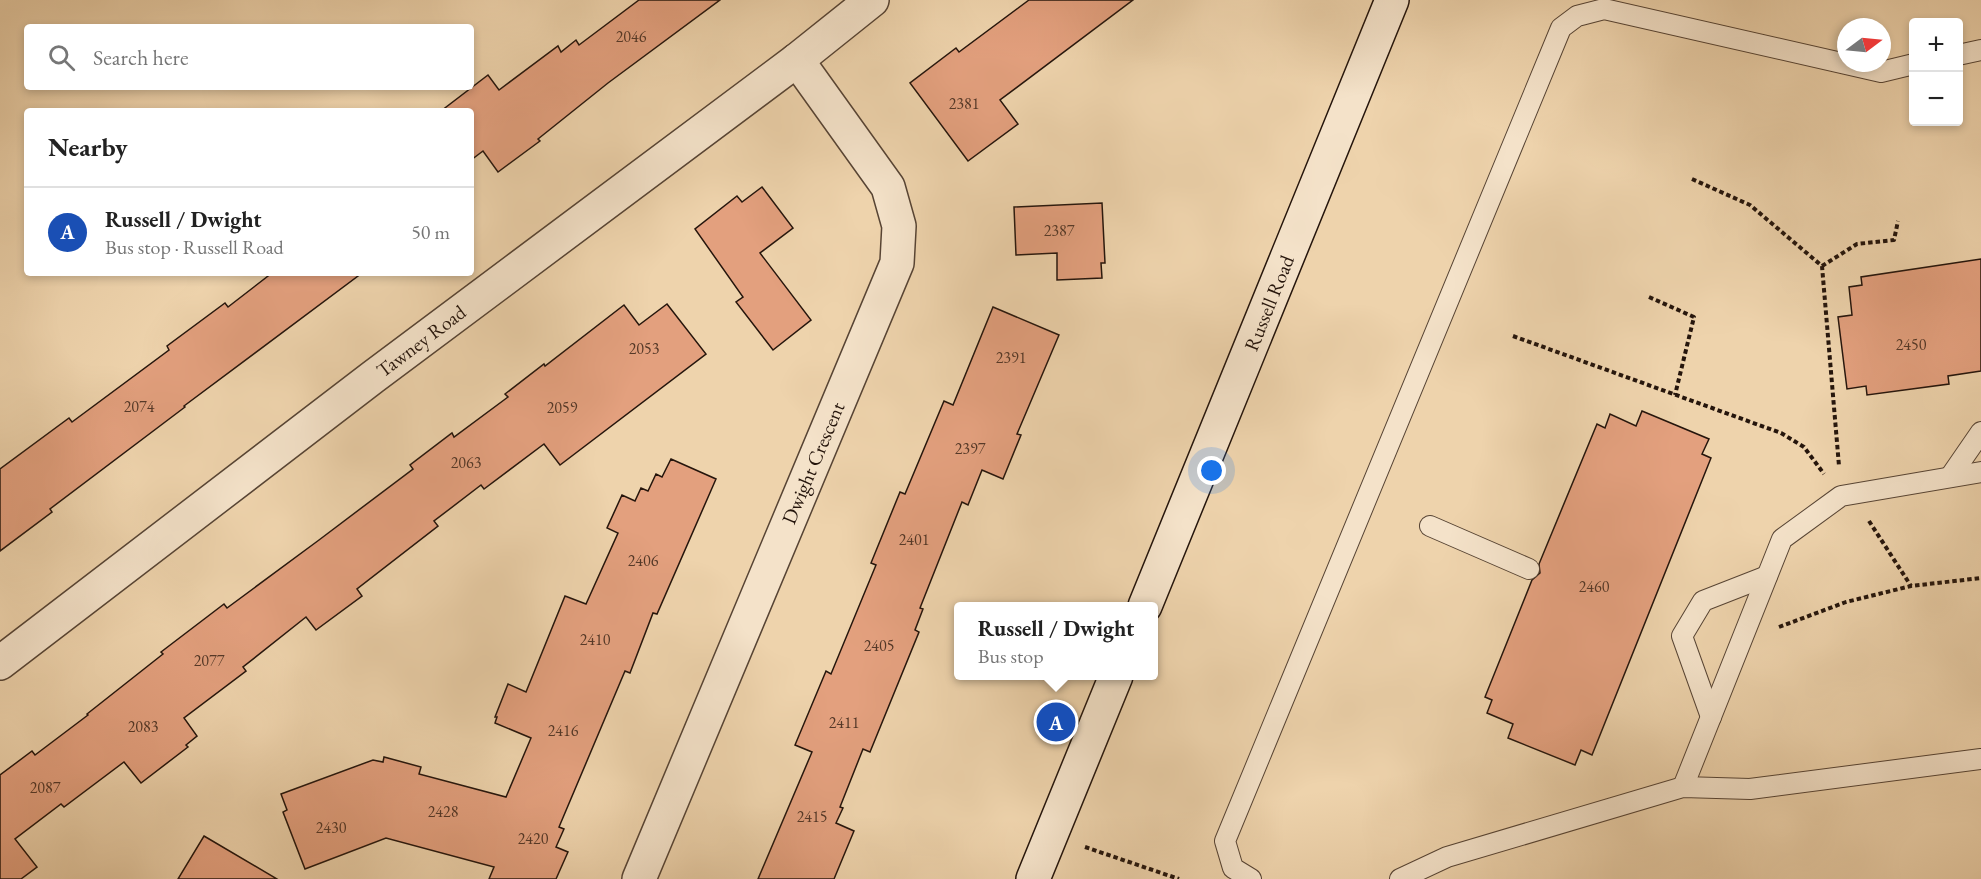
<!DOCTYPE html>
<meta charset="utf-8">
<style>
body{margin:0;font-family:"EB Garamond",serif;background:#f6f6f6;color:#222}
.controls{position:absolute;right:18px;top:18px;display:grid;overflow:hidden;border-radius:6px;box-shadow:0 3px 9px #0003}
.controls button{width:54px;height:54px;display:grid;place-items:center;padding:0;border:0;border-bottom:2px solid #e0e0e0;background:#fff;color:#222;font:30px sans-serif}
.compass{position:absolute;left:1837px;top:18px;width:54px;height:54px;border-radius:50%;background:#fff;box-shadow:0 3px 9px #0003;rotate:74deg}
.you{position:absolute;left:1212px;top:471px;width:21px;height:21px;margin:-15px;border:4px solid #fff;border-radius:50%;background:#1a73e8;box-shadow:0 0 0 9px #1a73e833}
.badge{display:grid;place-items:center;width:39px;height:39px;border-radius:50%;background:#8f2418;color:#fff;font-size:20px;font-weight:700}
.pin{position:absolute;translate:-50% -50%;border:3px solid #fff;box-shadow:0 2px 6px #0006}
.popup{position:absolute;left:954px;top:602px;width:204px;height:78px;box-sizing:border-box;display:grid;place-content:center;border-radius:6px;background:#fff;filter:drop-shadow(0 2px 4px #0005);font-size:20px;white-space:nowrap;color:#767676}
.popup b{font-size:22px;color:#222}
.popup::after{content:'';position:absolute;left:50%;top:100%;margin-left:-12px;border:12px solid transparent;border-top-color:#fff}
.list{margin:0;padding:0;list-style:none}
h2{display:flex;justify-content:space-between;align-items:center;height:78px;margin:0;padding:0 24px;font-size:26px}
h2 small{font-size:20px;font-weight:400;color:#767676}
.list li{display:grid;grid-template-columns:39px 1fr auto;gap:18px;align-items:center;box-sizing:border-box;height:90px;padding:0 24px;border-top:2px solid #e0e0e0}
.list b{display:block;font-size:22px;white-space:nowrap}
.list p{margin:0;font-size:20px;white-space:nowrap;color:#767676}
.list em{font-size:20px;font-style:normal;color:#767676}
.icon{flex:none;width:33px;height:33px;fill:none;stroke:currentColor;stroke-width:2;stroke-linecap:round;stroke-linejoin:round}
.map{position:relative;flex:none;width:1981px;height:879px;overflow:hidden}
.search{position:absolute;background:#fff;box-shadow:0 3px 9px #0003;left:24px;top:24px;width:450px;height:66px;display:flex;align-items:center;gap:15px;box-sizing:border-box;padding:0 21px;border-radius:6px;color:#767676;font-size:22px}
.panel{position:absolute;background:#fff;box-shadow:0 3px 9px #0003;left:24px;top:108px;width:450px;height:168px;border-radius:6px}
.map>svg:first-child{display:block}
.building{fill:#e3a07e;stroke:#25150c;stroke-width:1.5}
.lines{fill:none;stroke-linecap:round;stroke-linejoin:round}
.service-casing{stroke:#574434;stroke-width:22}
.minor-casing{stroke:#574434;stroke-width:36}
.secondary-casing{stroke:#25150c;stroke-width:36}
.path{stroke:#25150c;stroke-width:4;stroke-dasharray:4.5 3;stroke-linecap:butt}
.service{stroke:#f4e2c9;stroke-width:20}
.minor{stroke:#f4e2c9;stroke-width:33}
.secondary{stroke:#f4e2c9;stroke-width:33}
.labels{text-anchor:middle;stroke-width:5;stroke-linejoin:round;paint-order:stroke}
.number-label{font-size:16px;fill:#543828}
.street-label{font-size:20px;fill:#25150c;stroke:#f4e2c9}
</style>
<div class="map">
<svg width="1981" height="879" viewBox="0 0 1981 879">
<rect width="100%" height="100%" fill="#eed3ac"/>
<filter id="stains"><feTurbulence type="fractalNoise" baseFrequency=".00333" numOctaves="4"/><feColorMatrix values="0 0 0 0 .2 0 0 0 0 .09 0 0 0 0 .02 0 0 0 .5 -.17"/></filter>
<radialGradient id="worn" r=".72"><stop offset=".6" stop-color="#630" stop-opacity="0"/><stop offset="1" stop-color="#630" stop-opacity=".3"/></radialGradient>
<g class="building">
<path d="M639,0H720L608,83L538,139L540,141L498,172L483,151L471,160V111H441L488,75L499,90L558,46L561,52L576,40L579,45Z"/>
<path d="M1029,0H1133L1000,100L1018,124L968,161L910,83L956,48L959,52Z"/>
<path d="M762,187L793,228L760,253L811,320L773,350L736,302L743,297L695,229L737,196L742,202Z"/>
<path d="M1102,203L1105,263H1101L1102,278L1057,280V253L1016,255L1014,207Z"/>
<path d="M1981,259V371L1948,376L1949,384L1867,395L1866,386L1847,389L1838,317L1852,315L1849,287L1862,285L1861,277Z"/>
<path d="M272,273H362L184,406L185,407L50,509L52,512L0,551V469L69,418L72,422L169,350L167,346L225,303L228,307Z"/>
<path d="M667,304L706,354L560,465L544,444L484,489L481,485L434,521L438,526L357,589L362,596L316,630L306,617L243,667L246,671L184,718L197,736L186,745L188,747L141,783L124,762L64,807L61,804L15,839L37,867L21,879H0V775L32,751L35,755L88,715L87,714L163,654L161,652L224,604L227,608L319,540L413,469L410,465L452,433L454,437L508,397L505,394L544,364L545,366L624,305L639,325Z"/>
<path d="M993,307L1059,335L1017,434L1021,435L1003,479L982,470L968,505L962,502L920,608L923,609L915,630L919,632L870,752L863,749L840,807L843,808L836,823L854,831L834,879H758L812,752L795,745L826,671L831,674L876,565L871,563L900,492L905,494L944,401L953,405Z"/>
<path d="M1642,411L1709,439L1702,454L1711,458L1592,755L1581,750L1575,765L1508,738L1513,724L1487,713L1492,700L1485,697L1532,580L1540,573L1539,564L1597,424L1605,428L1610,414L1636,426Z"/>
<path d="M671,459L716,479L657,614L653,613L630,673L625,671L559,827L564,829L556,847L568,852L556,879H489L494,867L386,838L305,869L283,812L287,810L281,794L373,760L383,762L384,757L421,767L419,774L506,797L531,738L495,723L497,717H495L508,684L526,692L565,596L586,604L618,533L607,528L622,495L635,501L641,488L648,491L656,474L662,477Z"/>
<path d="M204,836L277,879H178Z"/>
</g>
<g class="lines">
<defs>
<g id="service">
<path d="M1958,55L1981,50"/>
<path d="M1950,477L1981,432"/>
<path d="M1430,526L1529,569"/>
<path d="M1711,717L1682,636L1703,601L1767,576"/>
<path d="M1683,787L1782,539L1841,496L1981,472"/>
<path d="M1251,879L1233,868L1225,841L1561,28L1577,16L1604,9L1881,72L1914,64"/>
<path d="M1400,879L1447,857L1683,787L1750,789L1981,759"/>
</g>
<g id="minor">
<path d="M0,663L373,377L797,60L872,0"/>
<path d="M639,879L897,263L899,226L888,187L797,60"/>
</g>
<g id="secondary">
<path d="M1145,606L1392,0"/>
<path d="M1033,879L1116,676"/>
</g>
</defs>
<use href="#service" class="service-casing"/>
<use href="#minor" class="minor-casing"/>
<use href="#secondary" class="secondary-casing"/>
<g class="path">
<path d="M1692,179L1750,205L1822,266L1839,466"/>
<path d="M1822,266L1857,244L1894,240L1898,221"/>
<path d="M1649,297L1694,317L1675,395"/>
<path d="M1513,336L1781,433L1804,447L1824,474"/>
<path d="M1869,521L1911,586"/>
<path d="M1779,627L1846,602L1911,586L1981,578"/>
<path d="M1085,847L1179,879"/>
</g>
<use href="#service" class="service"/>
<use href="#minor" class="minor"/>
<use href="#secondary" class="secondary"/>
</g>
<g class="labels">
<g class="number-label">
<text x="631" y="42">2046</text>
<text x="964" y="109">2381</text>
<text x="1059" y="236">2387</text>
<text x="1911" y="350">2450</text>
<text x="644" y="354">2053</text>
<text x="1011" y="363">2391</text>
<text x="139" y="412">2074</text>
<text x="562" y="413">2059</text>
<text x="970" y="454">2397</text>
<text x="466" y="468">2063</text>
<text x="914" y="545">2401</text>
<text x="643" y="566">2406</text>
<text x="1594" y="592">2460</text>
<text x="595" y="645">2410</text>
<text x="879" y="651">2405</text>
<text x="209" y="666">2077</text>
<text x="844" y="728">2411</text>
<text x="143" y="732">2083</text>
<text x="563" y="736">2416</text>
<text x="45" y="793">2087</text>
<text x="443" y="817">2428</text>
<text x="812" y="822">2415</text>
<text x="331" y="833">2430</text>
<text x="533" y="844">2420</text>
</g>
<g class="street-label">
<text transform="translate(1269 303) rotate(-68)" y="7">Russell Road</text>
<text transform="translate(421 341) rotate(-37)" y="7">Tawney Road</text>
<text transform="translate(813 463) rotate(-67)" y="7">Dwight Crescent</text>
</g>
</g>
<rect width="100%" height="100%" filter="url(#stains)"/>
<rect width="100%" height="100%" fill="url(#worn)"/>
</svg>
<div class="controls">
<button>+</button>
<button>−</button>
</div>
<svg class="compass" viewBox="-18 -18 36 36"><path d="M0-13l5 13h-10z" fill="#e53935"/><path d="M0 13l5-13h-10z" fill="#767676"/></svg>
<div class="you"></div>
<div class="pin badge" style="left:1056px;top:722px;background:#1a4fb4">A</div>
<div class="popup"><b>Russell / Dwight</b>Bus stop</div>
<div class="search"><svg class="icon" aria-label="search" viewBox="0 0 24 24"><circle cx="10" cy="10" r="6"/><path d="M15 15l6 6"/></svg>Search here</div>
<section class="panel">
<h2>Nearby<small></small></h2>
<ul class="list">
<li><span class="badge" style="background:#1a4fb4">A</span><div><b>Russell / Dwight</b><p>Bus stop · Russell Road</p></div><em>50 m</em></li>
</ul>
</section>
</div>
